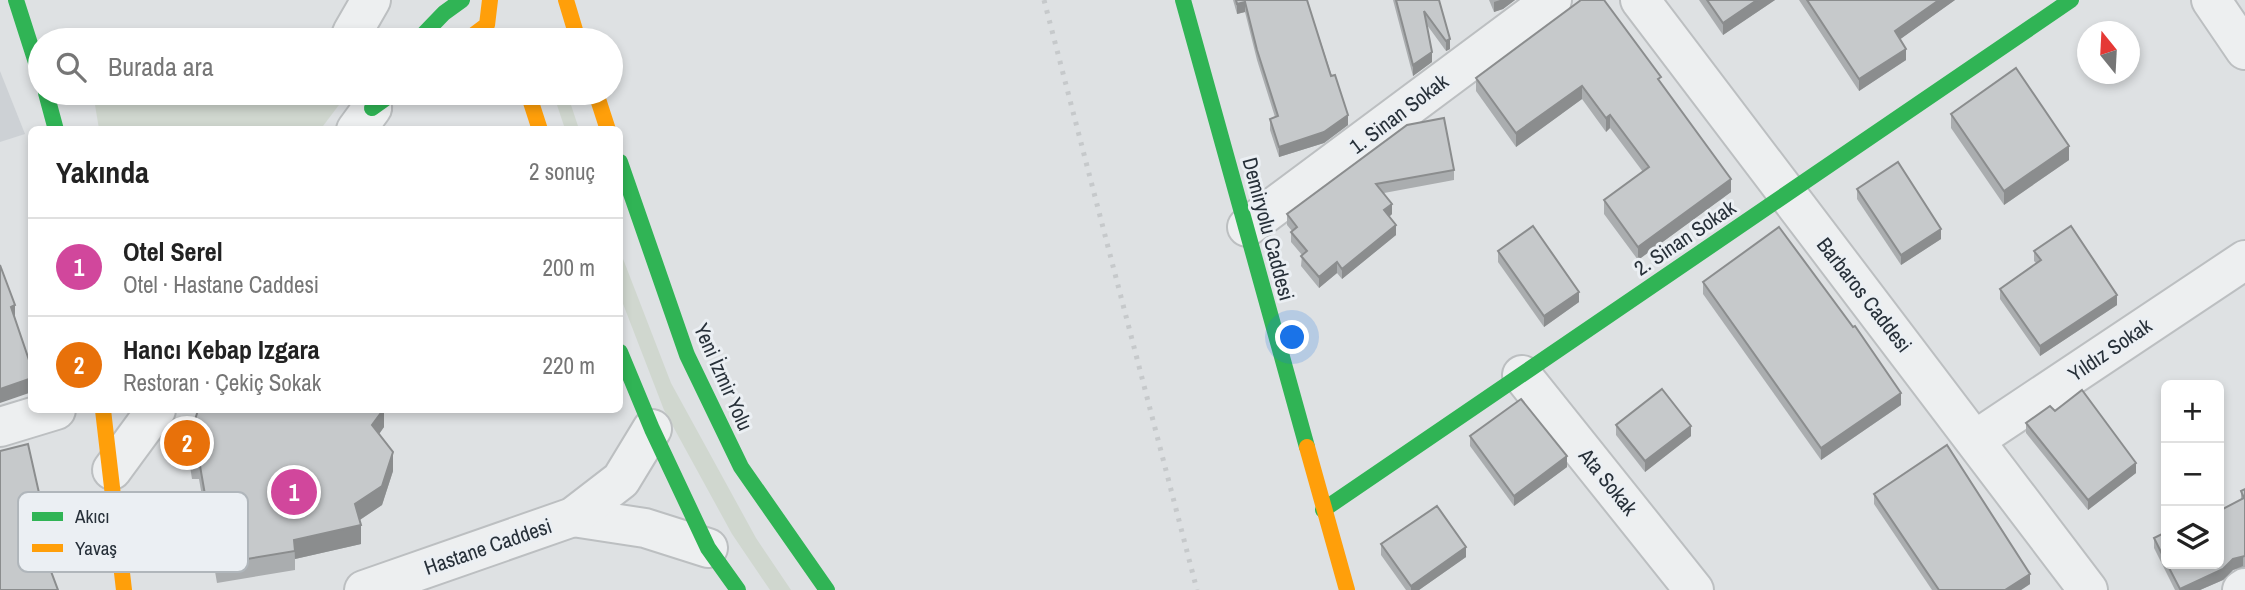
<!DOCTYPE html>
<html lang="tr">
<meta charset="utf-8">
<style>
body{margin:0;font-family:"Archivo Narrow",sans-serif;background:#f2f2f2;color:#222}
.controls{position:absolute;right:21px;bottom:21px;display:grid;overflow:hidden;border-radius:10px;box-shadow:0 4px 10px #0003}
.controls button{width:63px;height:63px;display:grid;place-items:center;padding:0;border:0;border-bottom:2px solid #e0e0e0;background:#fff;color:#222;font:35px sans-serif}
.compass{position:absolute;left:2077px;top:21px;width:63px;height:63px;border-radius:50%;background:#fff;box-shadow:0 4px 10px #0003;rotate:342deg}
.you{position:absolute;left:1293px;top:338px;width:24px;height:24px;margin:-18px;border:5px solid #fff;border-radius:50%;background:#1a73e8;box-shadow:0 0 0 10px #1a73e833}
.badge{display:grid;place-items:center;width:46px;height:46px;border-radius:50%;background:#676e74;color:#fff;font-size:23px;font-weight:700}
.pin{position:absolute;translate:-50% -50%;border:4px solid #fff;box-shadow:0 2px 7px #0006}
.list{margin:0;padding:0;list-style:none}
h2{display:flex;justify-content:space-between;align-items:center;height:91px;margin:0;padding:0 28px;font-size:30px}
h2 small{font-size:23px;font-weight:400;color:#767676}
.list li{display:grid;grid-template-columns:46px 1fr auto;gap:21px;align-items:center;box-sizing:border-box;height:98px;padding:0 28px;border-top:2px solid #e0e0e0}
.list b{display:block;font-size:26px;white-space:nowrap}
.list p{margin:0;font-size:23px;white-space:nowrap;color:#767676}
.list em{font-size:23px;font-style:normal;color:#767676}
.icon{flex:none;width:38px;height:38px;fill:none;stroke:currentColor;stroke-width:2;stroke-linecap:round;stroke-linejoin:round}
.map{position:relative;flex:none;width:2245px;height:590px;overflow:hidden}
.search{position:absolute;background:#fff;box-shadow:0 4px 10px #0003;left:28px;top:28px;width:595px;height:77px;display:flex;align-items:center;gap:18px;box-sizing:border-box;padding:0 24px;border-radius:38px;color:#767676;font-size:26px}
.panel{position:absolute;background:#fff;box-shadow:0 4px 10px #0003;left:28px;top:126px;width:595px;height:287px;border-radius:10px}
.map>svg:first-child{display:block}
.built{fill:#cdd1d5}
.green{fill:#d0d7cf}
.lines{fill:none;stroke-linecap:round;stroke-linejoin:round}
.street-casing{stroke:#bcbfc1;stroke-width:42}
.street{stroke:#edeff0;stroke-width:38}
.fast{stroke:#30b455;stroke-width:16}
.slow{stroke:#ff9f0a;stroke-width:16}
.rail{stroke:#c6c9cb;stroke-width:5;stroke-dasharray:3.5 7;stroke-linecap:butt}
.wall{fill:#aaadaf}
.shaded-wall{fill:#8b8d8e}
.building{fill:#c6c9cb;stroke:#8b8d8e;stroke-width:2}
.labels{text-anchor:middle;stroke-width:6;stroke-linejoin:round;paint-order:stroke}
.street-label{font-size:21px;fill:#273039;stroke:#ebeff3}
.key{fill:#ebeff3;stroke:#b0b6bb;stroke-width:2}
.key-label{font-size:19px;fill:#273039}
</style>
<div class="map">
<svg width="2245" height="590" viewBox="0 0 2245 590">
<rect width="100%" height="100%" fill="#dee1e3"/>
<path class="built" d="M0,71L25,134L0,142Z"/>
<g class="green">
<path d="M93,93H348L320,130L99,129Z"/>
<path d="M553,93H567L579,129H565Z"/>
<path d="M620,251L671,383L756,538L791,590H770L732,534L664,410L620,296Z"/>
</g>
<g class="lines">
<defs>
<g id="street">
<path d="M1640,0L2088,590"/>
<path d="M2211,0L2245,50"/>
<path d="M353,40L352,33L371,0"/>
<path d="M356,130L372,108L366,93"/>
<path d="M1247,227L1552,0"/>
<path d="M1522,375L1694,590"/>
<path d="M0,427L56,410"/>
<path d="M1975,440L2245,260"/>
<path d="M112,470L156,410"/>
<path d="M573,517L645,528L708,548"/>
<path d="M364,590L573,517L621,480L652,429"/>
<path d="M2242,590L2245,588"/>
</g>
</defs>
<use href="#street" class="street-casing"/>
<use href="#street" class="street"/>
<g class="fast">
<path d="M16,0L40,75"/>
<path d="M1183,0L1307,447"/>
<path d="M418,40L444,13L462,0"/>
<path d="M46,93L56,130"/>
<path d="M372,108L393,93"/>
<path d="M620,162L687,355L741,467L827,590"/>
<path d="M620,352L652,429L708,548L738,590"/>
<path d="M1323,510L2071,0"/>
</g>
<g class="slow">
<path d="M566,0L578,40"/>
<path d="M467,40L487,25L490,0"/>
<path d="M528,93L540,130"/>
<path d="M596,93L608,130"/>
<path d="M103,410L124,590"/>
<path d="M1307,447L1347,590"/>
</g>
<path class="rail" d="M1044,0L1197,590"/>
</g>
<g class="wall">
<path d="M1233,0H1307L1348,125L1324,143L1279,157L1270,130V119L1275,117L1257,60L1245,12L1237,14Z"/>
<path d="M1393,0H1439L1450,49L1446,51L1427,25L1432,62L1413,76Z"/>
<path d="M1489,0H1515L1503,9L1494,12Z"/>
<path d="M1699,0H1775L1723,35Z"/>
<path d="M1799,0H1955L1900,39L1906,60L1859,91Z"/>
<path d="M1476,78L1661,84L1731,192L1638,260L1604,214V200L1643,172L1610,128L1606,132L1582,99L1516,147L1476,91Z"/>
<path d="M1951,114L2069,160L2004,205L1951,128Z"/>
<path d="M1407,125L1454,170V180L1384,193L1392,214L1389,217L1396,235L1342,279L1337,273L1319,288L1301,266L1302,255L1291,242V232L1292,231L1287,225V214Z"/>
<path d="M1857,189L1941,239L1901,265L1857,199Z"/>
<path d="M1498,251L1579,302L1544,327L1498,262Z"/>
<path d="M2034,251L2117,305L2040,356L2000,299V289L2036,263L2034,261Z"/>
<path d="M1703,282L1901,405L1821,460L1703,294Z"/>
<path d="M384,410V427L379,434L393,471L382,505L360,520L361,544L295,559V570L217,583L199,479H192L189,460V440Z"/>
<path d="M2055,411L2136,473L2088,510L2026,433V423Z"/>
<path d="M1616,425L1691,436L1645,472L1616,435Z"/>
<path d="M1470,436L1567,467L1514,506L1470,446Z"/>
<path d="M2245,489V567L2233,570L2223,580L2200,590H2175L2154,548V538L2166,532V564H2219L2241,500V491Z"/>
<path d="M1874,494L2030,584L2021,590H1932L1874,504Z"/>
<path d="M1381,544L1466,557L1419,590H1406L1381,555Z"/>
</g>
<g class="shaded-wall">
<path d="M1500,0H1515L1503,9L1494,12V2Z"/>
<path d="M1757,0H1775L1723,35V23Z"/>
<path d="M1939,0H1955L1895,43V31Z"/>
<path d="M1245,2V12L1237,14V4Z"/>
<path d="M1450,39V49L1446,51V41Z"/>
<path d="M1906,49V60L1859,91V79Z"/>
<path d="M1432,52V62L1413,76V65Z"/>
<path d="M1582,86V99L1516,147V133Z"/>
<path d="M1348,115V125L1324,143L1279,157V147Z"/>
<path d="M1610,115V128L1606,132V118Z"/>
<path d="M2069,146V160L2004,205V191Z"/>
<path d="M1731,179V192L1638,260V247Z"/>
<path d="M1392,204V214L1384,221V210Z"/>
<path d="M1396,225V235L1342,279V269Z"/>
<path d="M1941,229V239L1901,265V255Z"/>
<path d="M1337,262V273L1319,288V277Z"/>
<path d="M1579,292V302L1544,327V316Z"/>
<path d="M2117,295V305L2040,356V346Z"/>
<path d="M15,305V319L11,307Z"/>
<path d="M32,378V392L0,403V389Z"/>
<path d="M1901,393V405L1821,460V448Z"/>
<path d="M383,410H384V427L372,444V425Z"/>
<path d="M1691,426V436L1645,472V461Z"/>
<path d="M393,452V471L382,505L355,523V504Z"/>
<path d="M1567,456V467L1514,506V496Z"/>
<path d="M2136,463V473L2088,510V500Z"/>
<path d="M46,524V535L34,538V526Z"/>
<path d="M361,525V544L295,559L294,540Z"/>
<path d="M1466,547V557L1419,590H1411V586Z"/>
<path d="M2243,556V566L2233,570L2223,580L2200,590H2180V589L2233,559Z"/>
<path d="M2030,574V584L2021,590H2005Z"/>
</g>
<g class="building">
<path d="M1236,0H1307L1331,76L1335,75L1348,115L1324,132L1279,147L1270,119L1278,116L1257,50L1245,2L1237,4Z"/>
<path d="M1396,0H1439L1450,39L1446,41L1424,11L1432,52L1413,65Z"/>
<path d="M1581,0H1604L1661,77L1658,79L1731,179L1638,247L1604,200L1649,167L1610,115L1606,118L1582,86L1516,133L1476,78Z"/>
<path d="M1707,0H1757L1723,23Z"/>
<path d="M1807,0H1939L1895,31L1906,49L1859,79Z"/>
<path d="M2016,68L2069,146L2004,191L1951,114Z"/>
<path d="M1444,118L1454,170L1376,184L1392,204L1384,210L1396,225L1342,269L1337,262L1319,277L1301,256L1307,251L1291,232L1297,227L1287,214L1407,125Z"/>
<path d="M1898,162L1941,229L1901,255L1857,189Z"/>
<path d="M1533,226L1579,292L1544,316L1498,251Z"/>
<path d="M2071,226L2117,295L2040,346L2000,289L2041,260L2034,251Z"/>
<path d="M1779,227L1853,327L1855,326L1901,393L1821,448L1703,282Z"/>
<path d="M0,265L15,305L11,307L32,369V378L0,389Z"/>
<path d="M1662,389L1691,426L1645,461L1616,425Z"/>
<path d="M2082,390L2136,463L2088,500L2026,423L2050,406L2055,411Z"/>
<path d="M1521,399L1567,456L1514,496L1470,436Z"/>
<path d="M198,410H383L372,425L393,452L382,486L355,504L361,525L294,540L295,551L217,564L199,460H192L189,440Z"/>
<path d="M28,444L46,524L34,526L58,590H0V451Z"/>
<path d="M1947,445L2030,574L2005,590H1939L1874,494Z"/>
<path d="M2245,489V556L2233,559L2223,569L2180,589L2167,564H2219V511L2244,498L2241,491Z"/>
<path d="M1437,506L1466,547L1411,586L1381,544Z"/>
<path d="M2166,532V562L2154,538Z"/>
</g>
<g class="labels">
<g class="street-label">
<text transform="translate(1399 114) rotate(-37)" y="7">1. Sinan Sokak</text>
<text transform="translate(1268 229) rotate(75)" y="7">Demiryolu Caddesi</text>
<text transform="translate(1685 238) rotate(-34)" y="7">2. Sinan Sokak</text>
<text transform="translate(1864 295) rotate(52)" y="7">Barbaros Caddesi</text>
<text transform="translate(2110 350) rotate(-34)" y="7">Yıldız Sokak</text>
<text transform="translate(723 377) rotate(66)" y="7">Yeni İzmir Yolu</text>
<text transform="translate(1608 482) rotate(51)" y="7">Ata Sokak</text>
<text transform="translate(488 547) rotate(-19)" y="7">Hastane Caddesi</text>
</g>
</g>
<rect x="18" y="492" width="230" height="80" rx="10" class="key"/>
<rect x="32" y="512" width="31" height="9" fill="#30b455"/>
<rect x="32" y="544" width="31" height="8" fill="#ff9f0a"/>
<g class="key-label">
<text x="75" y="523">Akıcı</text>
<text x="75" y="555">Yavaş</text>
</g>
</svg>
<div class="controls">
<button>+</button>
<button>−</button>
<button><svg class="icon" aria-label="layers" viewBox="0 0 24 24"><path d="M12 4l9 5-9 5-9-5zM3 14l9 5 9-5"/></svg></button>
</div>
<svg class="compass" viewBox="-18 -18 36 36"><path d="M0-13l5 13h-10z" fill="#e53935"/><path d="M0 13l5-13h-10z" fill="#767676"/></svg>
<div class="you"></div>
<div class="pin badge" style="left:294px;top:492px;background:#d1479c">1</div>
<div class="pin badge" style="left:187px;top:443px;background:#e8710a">2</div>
<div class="search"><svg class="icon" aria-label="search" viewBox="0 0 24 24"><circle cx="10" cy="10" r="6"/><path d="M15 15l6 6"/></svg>Burada ara</div>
<section class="panel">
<h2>Yakında<small>2 sonuç</small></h2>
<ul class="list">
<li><span class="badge" style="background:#d1479c">1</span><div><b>Otel Serel</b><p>Otel · Hastane Caddesi</p></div><em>200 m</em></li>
<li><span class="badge" style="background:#e8710a">2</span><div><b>Hancı Kebap Izgara</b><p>Restoran · Çekiç Sokak</p></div><em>220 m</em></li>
</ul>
</section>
</div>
